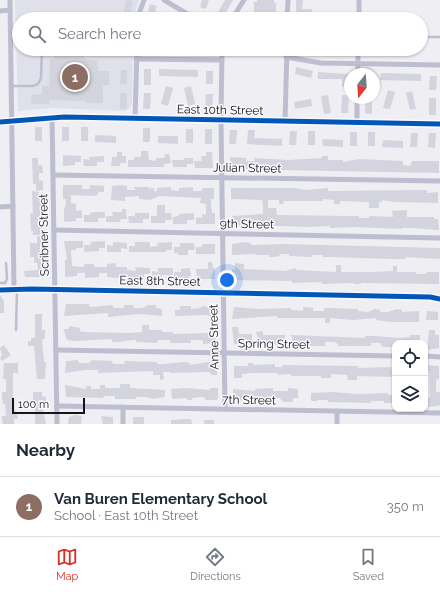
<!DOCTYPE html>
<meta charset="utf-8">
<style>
body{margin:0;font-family:Raleway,sans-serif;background:#f2f2f3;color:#1f2937}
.controls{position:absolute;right:12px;bottom:12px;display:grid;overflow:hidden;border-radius:8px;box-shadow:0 1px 3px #0004}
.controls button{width:36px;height:36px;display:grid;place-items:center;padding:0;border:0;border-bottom:1px solid #e0e1e3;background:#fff;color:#1f2937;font:20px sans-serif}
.compass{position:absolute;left:344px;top:68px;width:36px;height:36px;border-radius:50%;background:#fff;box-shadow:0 1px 3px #0004;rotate:197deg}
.scale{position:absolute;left:12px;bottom:10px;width:73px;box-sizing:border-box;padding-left:4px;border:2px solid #151518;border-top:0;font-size:11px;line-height:14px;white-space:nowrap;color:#151518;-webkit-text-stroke:3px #fafafe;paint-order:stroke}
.you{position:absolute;left:227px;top:280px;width:14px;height:14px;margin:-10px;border:3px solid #fff;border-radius:50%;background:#1a73e8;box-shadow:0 0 0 6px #1a73e833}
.badge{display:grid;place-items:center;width:26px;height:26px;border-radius:50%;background:#d93025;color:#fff;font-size:13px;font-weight:700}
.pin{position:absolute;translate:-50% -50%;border:2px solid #fff;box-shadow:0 1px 4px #0006}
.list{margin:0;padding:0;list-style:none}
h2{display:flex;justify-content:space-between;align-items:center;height:52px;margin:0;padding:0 16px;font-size:17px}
h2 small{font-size:13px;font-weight:400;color:#747a83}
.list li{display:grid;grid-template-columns:26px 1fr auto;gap:12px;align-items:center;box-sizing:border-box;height:60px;padding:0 16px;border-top:1px solid #e0e1e3}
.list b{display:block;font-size:15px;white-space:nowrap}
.list p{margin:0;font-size:13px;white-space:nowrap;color:#747a83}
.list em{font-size:13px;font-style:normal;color:#747a83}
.icon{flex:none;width:22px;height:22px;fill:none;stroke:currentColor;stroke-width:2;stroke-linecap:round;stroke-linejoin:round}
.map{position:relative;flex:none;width:440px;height:424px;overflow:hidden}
.search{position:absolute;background:#fff;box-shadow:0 1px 3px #0004;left:12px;right:12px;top:12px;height:44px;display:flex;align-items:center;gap:10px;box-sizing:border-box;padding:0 14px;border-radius:22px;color:#747a83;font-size:15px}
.sheet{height:112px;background:#fff}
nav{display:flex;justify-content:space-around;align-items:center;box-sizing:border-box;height:56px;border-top:1px solid #e0e1e3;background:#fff;font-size:11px;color:#747a83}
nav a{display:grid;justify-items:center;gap:2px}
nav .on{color:#d93025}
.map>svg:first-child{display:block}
.built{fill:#e0e0eb}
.building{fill:#d4d4de}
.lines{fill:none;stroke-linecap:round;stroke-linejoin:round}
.lane{stroke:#bebed1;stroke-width:2.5}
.street{stroke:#bebed1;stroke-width:5}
.secondary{stroke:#b5b5ca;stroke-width:7}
.cycleway-casing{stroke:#fafafe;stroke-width:8}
.cycleway{stroke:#0057b8;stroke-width:5}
.labels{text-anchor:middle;stroke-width:3;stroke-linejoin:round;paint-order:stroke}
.street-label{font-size:12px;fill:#151518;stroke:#fafafe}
</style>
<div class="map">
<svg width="440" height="424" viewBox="0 0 440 424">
<rect width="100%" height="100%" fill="#eeeef3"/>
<path class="built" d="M15,0H139L133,19H19V49H133L132,105L126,111L52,108L18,111Z"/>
<g class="building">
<path d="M126,0L133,1L129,19H122Z"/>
<path d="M202,0H209L206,9L200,7Z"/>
<path d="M225,0H233L222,19H214Z"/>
<path d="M257,0H274V3H276V19H261V14H254V2H257Z"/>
<path d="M296,0H303L302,9H312V16H296Z"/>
<path d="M150,4L157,6L153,19H146Z"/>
<path d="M55,13L92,14V19H54Z"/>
<path d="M54,49H85L84,59L97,61L98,71H109V85H103V103H86V101L49,100V104H31L32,95L42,94V86H49L50,59H54Z"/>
<path d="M296,67L313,71L311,78L295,74Z"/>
<rect x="144" y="69" width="7" height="16"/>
<path d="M159,69L198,70V77L159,76Z"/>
<path d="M121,70H127V84H120Z"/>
<rect x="206" y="71" width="7" height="13"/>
<path d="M318,72L349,74V87H342V79H318Z"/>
<path d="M381,73L421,74V81L380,80Z"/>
<path d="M430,76H437L436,90H429Z"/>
<path d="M166,86L173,88L168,106L161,104Z"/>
<path d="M191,86L195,104L188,106L184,88Z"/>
<path d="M388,90L395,92L390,109L383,108Z"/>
<path d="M412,91L416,109L410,110L406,93Z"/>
<rect x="120" y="93" width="7" height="16"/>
<path d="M144,93H151L150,109H143Z"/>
<path d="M206,94H213L212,111L205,110Z"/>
<path d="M328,95L331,113L324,114L321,96Z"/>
<path d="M342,95H349L348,113H341Z"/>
<path d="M365,98H372V114L365,113Z"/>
<rect x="429" y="98" width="7" height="17"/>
<path d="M311,99L312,106L295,109L294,102Z"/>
<rect x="35" y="127" width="7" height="14"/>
<rect x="62" y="127" width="7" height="14"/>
<rect x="81" y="127" width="7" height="14"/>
<rect x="143" y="128" width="7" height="14"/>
<rect x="186" y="129" width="7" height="14"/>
<rect x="205" y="129" width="7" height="15"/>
<path d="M230,130H237L236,144H229Z"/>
<path d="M248,130H255L254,138L282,139V146L247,144Z"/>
<path d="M290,131H297L296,145H289Z"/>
<rect x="308" y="131" width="7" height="14"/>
<rect x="350" y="132" width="7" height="14"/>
<rect x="368" y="132" width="7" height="14"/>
<path d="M411,133H418L417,147H410Z"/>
<path d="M429,133H436L435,148L428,147Z"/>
<path d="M95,135L116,136V143L95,142Z"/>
<path d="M158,136H178V144L158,143Z"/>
<path d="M322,139L343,140V147L323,146Z"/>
<path d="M383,140L403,141V148L382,147Z"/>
<path d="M141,151H148L149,160L156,161V158H162L165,157V154H169L171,163L164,164V167H128V160H134V157H141Z"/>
<path d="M117,152H122V156H126V163H120V166H111L112,157H117Z"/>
<path d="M206,152H212L213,168H195L194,161H202L201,156H206Z"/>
<path d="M63,155L81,156V162H75V165L63,166Z"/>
<path d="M104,156V162H97V166H84L83,159L90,160L89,157Z"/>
<path d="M322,156H328V160H343V162L359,159L403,161V165L410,166L412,161H439V173L230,169V157L246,158V161H255L254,158L288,160L322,158Z"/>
<path d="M32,158H38V165H42L43,173H39V180L43,181V190L36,191V184H33Z"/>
<path d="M184,158H193V164H187V167H173L172,160H184Z"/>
<path d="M63,185H82V189H90V185L104,186V192H98V195L93,196L71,195V203L76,204V211L82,210V218H76V221L65,222L64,221V208H65L66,199H63Z"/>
<path d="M119,185L127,186V190H135L134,187H149V191L150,188H154V191H157V188L171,187V190L179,191V188L193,187V191H202V188H214V199H211V204L212,213H215V224H196V217L202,218V214L206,215V204L200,203L201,198L159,196L150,200L139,199V196L125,197V201L111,200L112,186Z"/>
<path d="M231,188H294L306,190L328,188V191L427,190V193L438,192V203L394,202L382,200V202H379V208H369V202L340,201V204H334V200L323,199V201H283L284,204H279V200H268V208H276L277,215L349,216H359V218H369V216L393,217L392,211L407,210V217H434V219H438L439,230L410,228H401L402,229L353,227L330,228V226L307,227L255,225L232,226V216L263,214V205L262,200L231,199Z"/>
<path d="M32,191L39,192V198H42L43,228L40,229V235H33V231H31L30,213L33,214Z"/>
<path d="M157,205H165V213H171L172,220H165V223H151V216H157Z"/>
<path d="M122,209H126L127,219H120L121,222H106V216H113L112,212H122Z"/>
<path d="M96,212H105V218H98V222H84V215H90V213Z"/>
<path d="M135,213H149V219H143V223H129L128,216H135Z"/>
<path d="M194,213V220H187V224H173V217L179,216V214Z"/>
<path d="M37,236H43V246H40V254H43L44,277H25L24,271L38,270L37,262L34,263V257H30V243H37Z"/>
<path d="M64,241H83V248H76V250H71L72,266L84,267V264H94V267H107V264L116,263V267H127V270L136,271L135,267L150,268V274H144V277L118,278L107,277V273H99V277L85,278V273H77V276L65,277V260H67Z"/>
<path d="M105,241V248H99V251L84,252V245H91L90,242Z"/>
<path d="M113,242L127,243V249L121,248V252H107V245L113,246Z"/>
<path d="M135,242H150V247L158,246L157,243L172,242V250H166V252H129V246H135Z"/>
<path d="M243,242L251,243V245L284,244L440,248V259L406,257V259H394L330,257H323V255H313L311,257L289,256V254H279L280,256L273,257H269V255H256V254L232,255V244Z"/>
<path d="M180,243H194L195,250H188V255H178V253H174V247H180Z"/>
<path d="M202,244H215V254H196V247H202Z"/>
<path d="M208,262H212L213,268H215V279H197L196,269H208Z"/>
<path d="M235,263L244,264V269L285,271L296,268V270L336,272V265H341V272H375L393,271V266H397V272H416V274H425L427,272H439V284L361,283V284H354L353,283L322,284V282L292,283V281L233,280L232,269L235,270Z"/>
<path d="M158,268H173V275H162V278H152V271L158,272Z"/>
<path d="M190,268L191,276H189V279H174V272H181V269Z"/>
<path d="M0,295L4,301V313H0Z"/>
<path d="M66,304H89V306L92,307L112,305L114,308H124V305H133L134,308H142L148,305H156V308L162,309V316L140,314L108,317V313L64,316Z"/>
<path d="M180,306H191V309L200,308L203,306L215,307L217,318H212L208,315L175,316V310H180Z"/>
<path d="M234,307L260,309L291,308V310L303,311V307L313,308V311H324V308H330L358,309V311L368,312L375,309L380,310V312H388L397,309L402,310V312L419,311V322H392L376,320V318L353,320L330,318V323H325V318H277V316L232,319Z"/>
<path d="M427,311L438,312V320H426Z"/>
<path d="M35,314H42V330H45V339H42L44,362H46L45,379H37L34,346H28V341H31V338H35Z"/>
<path d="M142,325H149V330H162V332H173V334L209,333V330H217L216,340L215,343L203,344V341L201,340H191V343H170V340H159L156,343L136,342V340H133L118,342H112V339L75,341L67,340L65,334L64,329H69V326L80,328V331L84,332L130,333L142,332Z"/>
<path d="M232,327H238L239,334H252V341H247L248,345L234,344Z"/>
<path d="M429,330H435V335H439V348L427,350Z"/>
<path d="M263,331V335H285V343H281V345L259,344L256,332Z"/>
<path d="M291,335L365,338V336H376L399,338L410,337V335H420V343H395V346L392,347H383L380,343H371V346H338V344L335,342H325L326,346H309V344L294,345Z"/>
<path d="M4,345L11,355L2,361L0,358L2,355L0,348Z"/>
<path d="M78,360L79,363H89L92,360L112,361V363L115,364H125L124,361L157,362V364H163L185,362L190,363V365L208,362L217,363V375H212L209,372L171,373V372H163L164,379L160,380V375H153V371L98,373V370H85L65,373L66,361Z"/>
<path d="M4,363H18V373H13V411H16L18,419H14V424H3L2,421V416H6L5,404H3L2,397V392H6V379H3Z"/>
<path d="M248,363H253V365L275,364V367H282V365H286L354,366H358V368L391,367V369H395V377L357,376V380H348L347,375L331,374V378H321V376H291V374L277,375V373H253L242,374V378H234V366H248Z"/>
<path d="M427,365L439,366V379H437L436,382V392H440V405L437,406L428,407V403H425V397L430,398L429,371H427Z"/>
<path d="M120,384H130V388L165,390V397L153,399L146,397H136V399H115V396H105L102,398L66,397L65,385L86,389V386H91V389H100V385H105V388H120Z"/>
<path d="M186,388L210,390V388H218V397L217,400H205V398L202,397L192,398V400H187V398L172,399L171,389Z"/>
<path d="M273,388V391H288V388L298,389V398H293V402H283L280,398H271V401H244L235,400L233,394V389L255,391V389Z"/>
<path d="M33,392H42V396L46,397V406H43V409L46,424H35V401H33Z"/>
<path d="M332,392L358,394L388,393V395H395V403H384V401H371V403L328,402V400H317V401H311V393Z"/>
<path d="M75,415L82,416L81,424H68L69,417Z"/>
<path d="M101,416L113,417V424H103Z"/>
<rect x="133" y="417" width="11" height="7"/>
<path d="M183,419H191L192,424H171V420Z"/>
<rect x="204" y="420" width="10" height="4"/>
</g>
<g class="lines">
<g class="lane">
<path d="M10,30L19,31"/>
<path d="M421,37H440"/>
<path d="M11,86H33L38,84L41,78L42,49"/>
<path d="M0,283H5L7,279L6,263"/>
<path d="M16,330L17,290"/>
</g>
<g class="street">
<path d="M10,0L14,289"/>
<path d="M164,0L196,19"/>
<path d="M0,11L10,10"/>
<path d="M137,19L144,0"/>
<path d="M232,19L244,0"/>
<path d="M287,19L288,0"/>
<path d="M359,19V0"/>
<path d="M222,49L221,120L225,409"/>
<path d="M286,57L321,63L440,65"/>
<path d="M136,59L222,60"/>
<path d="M358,74V49"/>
<path d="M52,117L57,424"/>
<path d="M135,118L137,49"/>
<path d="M285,121L287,49"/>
<path d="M0,122L64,117L440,124"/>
<path d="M357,122V98"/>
<path d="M53,175L440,181"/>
<path d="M0,207L13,206"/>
<path d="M54,230L440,238"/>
<path d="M56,350L395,356"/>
<path d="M425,356L440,357"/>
<path d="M57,406L440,413"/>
<path d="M123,407V424"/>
<path d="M337,424V411"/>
</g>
<path class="secondary" d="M0,290L32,289L430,297L440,299"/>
<defs>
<g id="cycleway">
<path d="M0,122L64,117L440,124"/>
<path d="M0,290L32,289L430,297L440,299"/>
</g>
</defs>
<use href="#cycleway" class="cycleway-casing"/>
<use href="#cycleway" class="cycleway"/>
</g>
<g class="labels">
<g class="street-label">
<text transform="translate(220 110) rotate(1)" y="4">East 10th Street</text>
<text transform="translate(247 168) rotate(1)" y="4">Julian Street</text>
<text transform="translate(247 224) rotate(1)" y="4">9th Street</text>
<text transform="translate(44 235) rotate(-91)" y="4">Scribner Street</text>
<text transform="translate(160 281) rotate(1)" y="4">East 8th Street</text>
<text transform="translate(214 337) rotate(-91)" y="4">Anne Street</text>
<text transform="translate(274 344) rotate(1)" y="4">Spring Street</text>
<text transform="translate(249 400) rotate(1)" y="4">7th Street</text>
</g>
</g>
</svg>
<div class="controls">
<button><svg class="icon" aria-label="locate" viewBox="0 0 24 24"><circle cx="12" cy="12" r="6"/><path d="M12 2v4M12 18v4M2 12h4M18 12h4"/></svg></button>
<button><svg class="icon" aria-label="layers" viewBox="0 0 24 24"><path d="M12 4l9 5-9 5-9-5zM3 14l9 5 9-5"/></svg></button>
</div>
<svg class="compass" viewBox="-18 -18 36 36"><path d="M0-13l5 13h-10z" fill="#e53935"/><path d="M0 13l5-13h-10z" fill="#747a83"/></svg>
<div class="scale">100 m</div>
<div class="you"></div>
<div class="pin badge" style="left:75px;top:77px;background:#8d6e63">1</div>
<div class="search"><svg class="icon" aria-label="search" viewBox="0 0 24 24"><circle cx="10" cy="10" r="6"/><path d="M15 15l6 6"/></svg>Search here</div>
</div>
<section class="sheet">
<h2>Nearby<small></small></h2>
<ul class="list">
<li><span class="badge" style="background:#8d6e63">1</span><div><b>Van Buren Elementary School</b><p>School · East 10th Street</p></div><em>350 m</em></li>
</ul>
</section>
<nav>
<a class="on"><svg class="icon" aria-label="map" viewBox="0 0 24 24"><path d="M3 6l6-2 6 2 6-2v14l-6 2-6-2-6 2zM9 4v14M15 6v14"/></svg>Map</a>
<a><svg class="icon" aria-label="directions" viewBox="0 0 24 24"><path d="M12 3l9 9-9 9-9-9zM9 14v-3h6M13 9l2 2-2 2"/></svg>Directions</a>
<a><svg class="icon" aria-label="saved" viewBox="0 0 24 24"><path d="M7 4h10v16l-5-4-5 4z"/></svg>Saved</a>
</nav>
